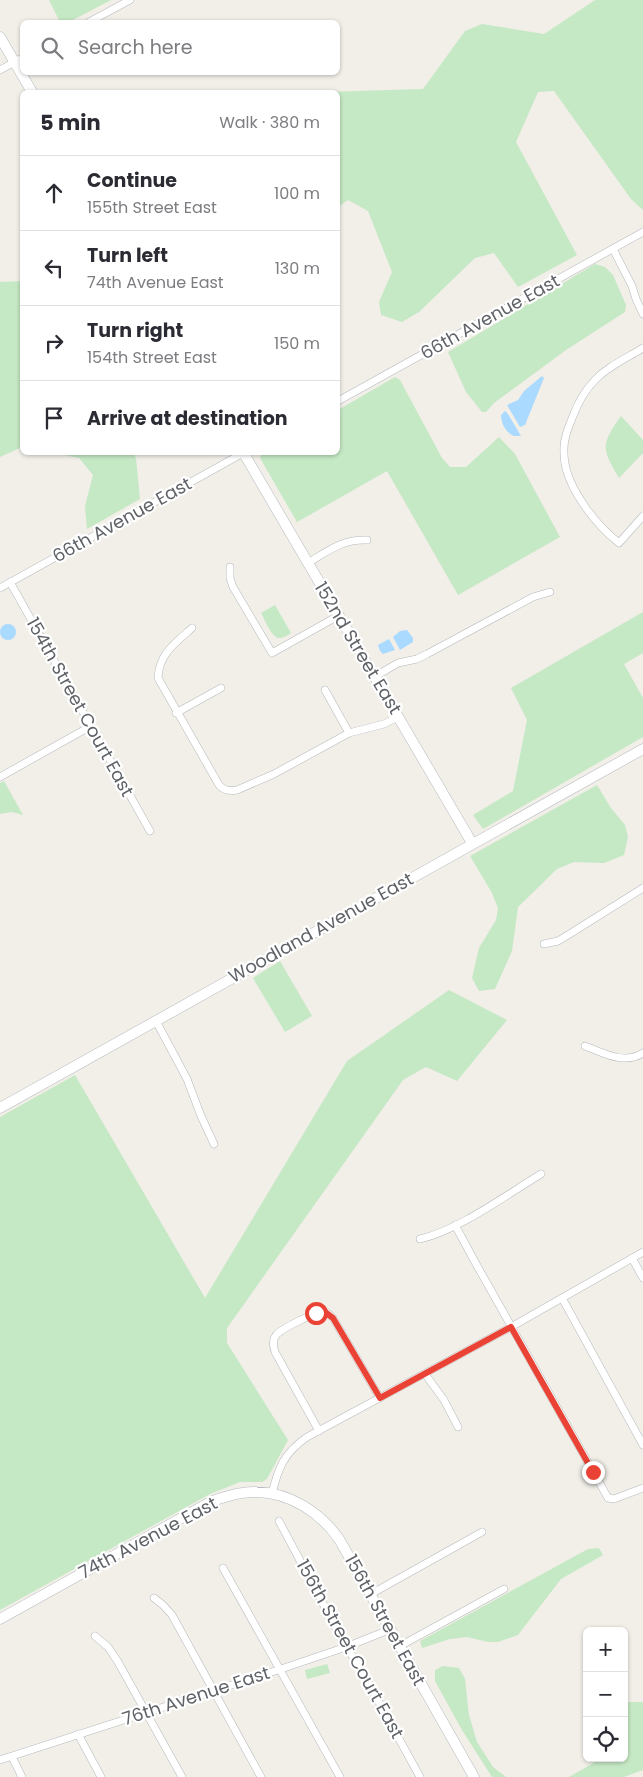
<!DOCTYPE html>
<meta charset="utf-8">
<style>
body{margin:0;font-family:Poppins,sans-serif;background:#f7f7f7;color:#2b2b33}
.controls{position:absolute;right:15px;bottom:15px;display:grid;overflow:hidden;border-radius:8px;box-shadow:0 1px 4px #0004}
.controls button{width:45px;height:45px;display:grid;place-items:center;padding:0;border:0;border-bottom:1px solid #e1e1e2;background:#fff;color:#2b2b33;font:25px sans-serif}
.stop{position:absolute;width:15px;height:15px;margin:-11px;border:4px solid #ea4335;border-radius:50%;background:#fff}
.stop.end{background:#ea4335;border-color:#fff;box-shadow:0 1px 5px #0008}
.list{margin:0;padding:0;list-style:none}
h2{display:flex;justify-content:space-between;align-items:center;height:65px;margin:0;padding:0 20px;font-size:21px}
h2 small{font-size:16px;font-weight:400;color:#7c7c81}
.list li{display:grid;grid-template-columns:32px 1fr auto;gap:15px;align-items:center;box-sizing:border-box;height:75px;padding:0 20px;border-top:1px solid #e1e1e2}
.list b{display:block;font-size:19px;white-space:nowrap}
.list p{margin:0;font-size:16px;white-space:nowrap;color:#7c7c81}
.list em{font-size:16px;font-style:normal;color:#7c7c81}
.icon{flex:none;width:28px;height:28px;fill:none;stroke:currentColor;stroke-width:2;stroke-linecap:round;stroke-linejoin:round}
.map{position:relative;flex:none;width:643px;height:1777px;overflow:hidden}
.search{position:absolute;background:#fff;box-shadow:0 1px 4px #0004;left:20px;top:20px;width:320px;height:55px;display:flex;align-items:center;gap:12px;box-sizing:border-box;padding:0 18px;border-radius:8px;color:#7c7c81;font-size:19px}
.panel{position:absolute;background:#fff;box-shadow:0 1px 4px #0004;left:20px;top:90px;width:320px;height:365px;border-radius:8px}
.map>svg:first-child{display:block}
.green{fill:#c5e8c5}
.water{fill:#aadaff}
.lines{fill:none;stroke-linecap:round;stroke-linejoin:round}
.street-casing{stroke:#b5b8bc;stroke-width:8}
.secondary-casing{stroke:#b6babf;stroke-width:11}
.street{stroke:#fff;stroke-width:7}
.secondary{stroke:#fff;stroke-width:10}
.route{stroke:#ea4335;stroke-width:6}
.labels{text-anchor:middle;stroke-width:4.5;stroke-linejoin:round;paint-order:stroke}
.street-label{font-size:18px;fill:#5f6368;stroke:#fff}
</style>
<div class="map">
<svg width="643" height="1777" viewBox="0 0 643 1777">
<rect width="100%" height="100%" fill="#f1efe8"/>
<g class="green">
<path d="M49,0H111L69,22H60Z"/>
<path d="M595,0H643V210L631,199L554,91L538,92L516,142L577,255L518,287L494,253L475,258L419,312L402,322L381,315L379,302L392,272L368,211L348,200L338,207V92H325L423,89L465,31L482,24L544,34Z"/>
<path d="M595,264L605,267L613,275L626,305L625,312L566,350L494,403L486,412H482L466,392L448,352Z"/>
<path d="M22,281V447L0,457V282Z"/>
<path d="M395,377L400,380L442,458L450,467H466L499,437L515,454L560,537L458,595L387,471L297,522L260,458L262,453L338,452V410Z"/>
<path d="M621,416L643,440V453L619,478C602,448 600,446 621,416Z"/>
<path d="M54,453H133L136,458L140,499L87,529L85,506L93,475L79,458Z"/>
<path d="M275,605L291,633C288,635 284,638 280,638C272,639 265,620 261,613Z"/>
<path d="M643,612V653L624,664L643,698V737L483,829L473,815L513,791L527,720L511,688Z"/>
<path d="M4,781L23,815L12,812L0,814V783Z"/>
<path d="M597,785L611,808L625,825L628,837L624,855L604,863L574,862L557,869L518,907L512,951L495,989L479,991L472,978L479,948L496,920L498,908L492,893L470,856Z"/>
<path d="M280,961L312,1016L285,1032L253,978Z"/>
<path d="M449,990L507,1020L457,1081L426,1067L403,1080L227,1328V1343L288,1440L267,1479L262,1482H240L210,1494L0,1610V1117L75,1075L205,1298L347,1061Z"/>
<path d="M599,1548L603,1555L561,1579L518,1635L498,1642H488L467,1637L450,1639L422,1648L420,1641L588,1549Z"/>
<path d="M327,1664L330,1673L307,1679L305,1670Z"/>
<path d="M443,1666L459,1668L465,1679L469,1715L477,1742L493,1767L506,1777H492L462,1730L435,1681V1670Z"/>
<path d="M624,1702H643V1770L624,1777H569L597,1761L599,1758H624Z"/>
</g>
<g class="water">
<path d="M542,376L544,378L525,425L520,427L507,405L518,400L524,391Z"/>
<path d="M505,411L508,414L521,436H514C506,433 501,423 501,415Z"/>
<circle cx="8" cy="632" r="8"/>
<path d="M407,630L413,638V642L400,650L393,637L400,631Z"/>
<path d="M389,639L395,650L383,654L380,651L378,645Z"/>
</g>
<g class="lines">
<defs>
<g id="street">
<path d="M89,22L130,0"/>
<path d="M0,70L22,58"/>
<path d="M613,249L632,286L636,299L643,314"/>
<path d="M643,348C627,358 608,366 595,380C585,390 578,403 573,416C568,428 563,440 564,453C564,485 595,524 619,543L643,516"/>
<path d="M338,401L643,232"/>
<path d="M308,563C328,551 342,539 367,540"/>
<path d="M230,567V578L233,587L272,653L338,616"/>
<path d="M10,582L150,831"/>
<path d="M0,588L245,452"/>
<path d="M192,628C175,643 159,654 158,678L219,785C224,791 230,791 237,790L274,774L349,733L384,724L398,717"/>
<path d="M374,677L398,663L417,659L427,654L533,597L550,592"/>
<path d="M325,690L349,733"/>
<path d="M176,713L221,688"/>
<path d="M0,777L91,726"/>
<path d="M544,944L558,941L568,935L643,888"/>
<path d="M156,1021L187,1079L201,1116L214,1144"/>
<path d="M585,1046C604,1053 624,1065 643,1053"/>
<path d="M455,1225L475,1262L608,1498L614,1499L643,1488"/>
<path d="M420,1239C459,1230 506,1195 541,1174"/>
<path d="M632,1258L643,1278"/>
<path d="M562,1298L643,1445"/>
<path d="M425,1374L444,1400L458,1427"/>
<path d="M319,1431L275,1352C273,1346 272,1339 277,1334C283,1328 315,1312 323,1312C328,1312 330,1315 333,1318L380,1398"/>
<path d="M272,1494C278,1468 284,1453 307,1437L511,1327L643,1252"/>
<path d="M279,1521L346,1647L358,1664L420,1777"/>
<path d="M223,1568L340,1777"/>
<path d="M371,1594L482,1532"/>
<path d="M154,1598L163,1605L172,1615L261,1777"/>
<path d="M95,1636L108,1647L118,1662L182,1777"/>
<path d="M400,1646L504,1589"/>
<path d="M78,1734L101,1777"/>
<path d="M12,1757L22,1777"/>
<path d="M0,1760L281,1669L346,1647L391,1629"/>
</g>
<g id="secondary">
<path d="M0,37L32,92"/>
<path d="M243,452L472,843"/>
<path d="M0,1108L643,749"/>
<path d="M0,1619L212,1501C226,1497 241,1491 257,1492C290,1493 320,1512 339,1539L474,1777"/>
</g>
</defs>
<use href="#street" class="street-casing"/>
<use href="#secondary" class="secondary-casing"/>
<use href="#street" class="street"/>
<use href="#secondary" class="secondary"/>
</g>
<g class="lines">
<path class="route" d="M316,1313L325,1312L333,1318L380,1398L511,1327L593,1472"/>
</g>
<g class="labels">
<g class="street-label">
<text transform="translate(490 317) rotate(-29)" y="6">66th Avenue East</text>
<text transform="translate(122 520) rotate(-29)" y="6">66th Avenue East</text>
<text transform="translate(358 648) rotate(59)" y="6">152nd Street East</text>
<text transform="translate(80 707) rotate(61)" y="6">154th Street Court East</text>
<text transform="translate(321 928) rotate(-29)" y="6">Woodland Avenue East</text>
<text transform="translate(148 1538) rotate(-28)" y="6">74th Avenue East</text>
<text transform="translate(385 1620) rotate(61)" y="6">156th Street East</text>
<text transform="translate(350 1649) rotate(61)" y="6">156th Street Court East</text>
<text transform="translate(196 1696) rotate(-18)" y="6">76th Avenue East</text>
</g>
</g>
</svg>
<div class="controls">
<button>+</button>
<button>−</button>
<button><svg class="icon" aria-label="locate" viewBox="0 0 24 24"><circle cx="12" cy="12" r="6"/><path d="M12 2v4M12 18v4M2 12h4M18 12h4"/></svg></button>
</div>
<div class="stop" style="left:316px;top:1313px"></div>
<div class="stop end" style="left:593px;top:1472px"></div>
<div class="search"><svg class="icon" aria-label="search" viewBox="0 0 24 24"><circle cx="10" cy="10" r="6"/><path d="M15 15l6 6"/></svg>Search here</div>
<section class="panel">
<h2>5 min<small>Walk · 380 m</small></h2>
<ul class="list">
<li><svg class="icon" aria-label="ahead" viewBox="0 0 24 24"><path d="M12 20V5M6 11l6-6 6 6"/></svg><div><b>Continue</b><p>155th Street East</p></div><em>100 m</em></li>
<li><svg class="icon" aria-label="left" viewBox="0 0 24 24"><path d="M17 20v-9H6M10 6l-5 5 5 5"/></svg><div><b>Turn left</b><p>74th Avenue East</p></div><em>130 m</em></li>
<li><svg class="icon" aria-label="right" viewBox="0 0 24 24"><path d="M7 20v-9h11M14 6l5 5-5 5"/></svg><div><b>Turn right</b><p>154th Street East</p></div><em>150 m</em></li>
<li><svg class="icon" aria-label="arrive" viewBox="0 0 24 24"><path d="M6 21V4h12l-3 4 3 4H6"/></svg><div><b>Arrive at destination</b></div></li>
</ul>
</section>
</div>
